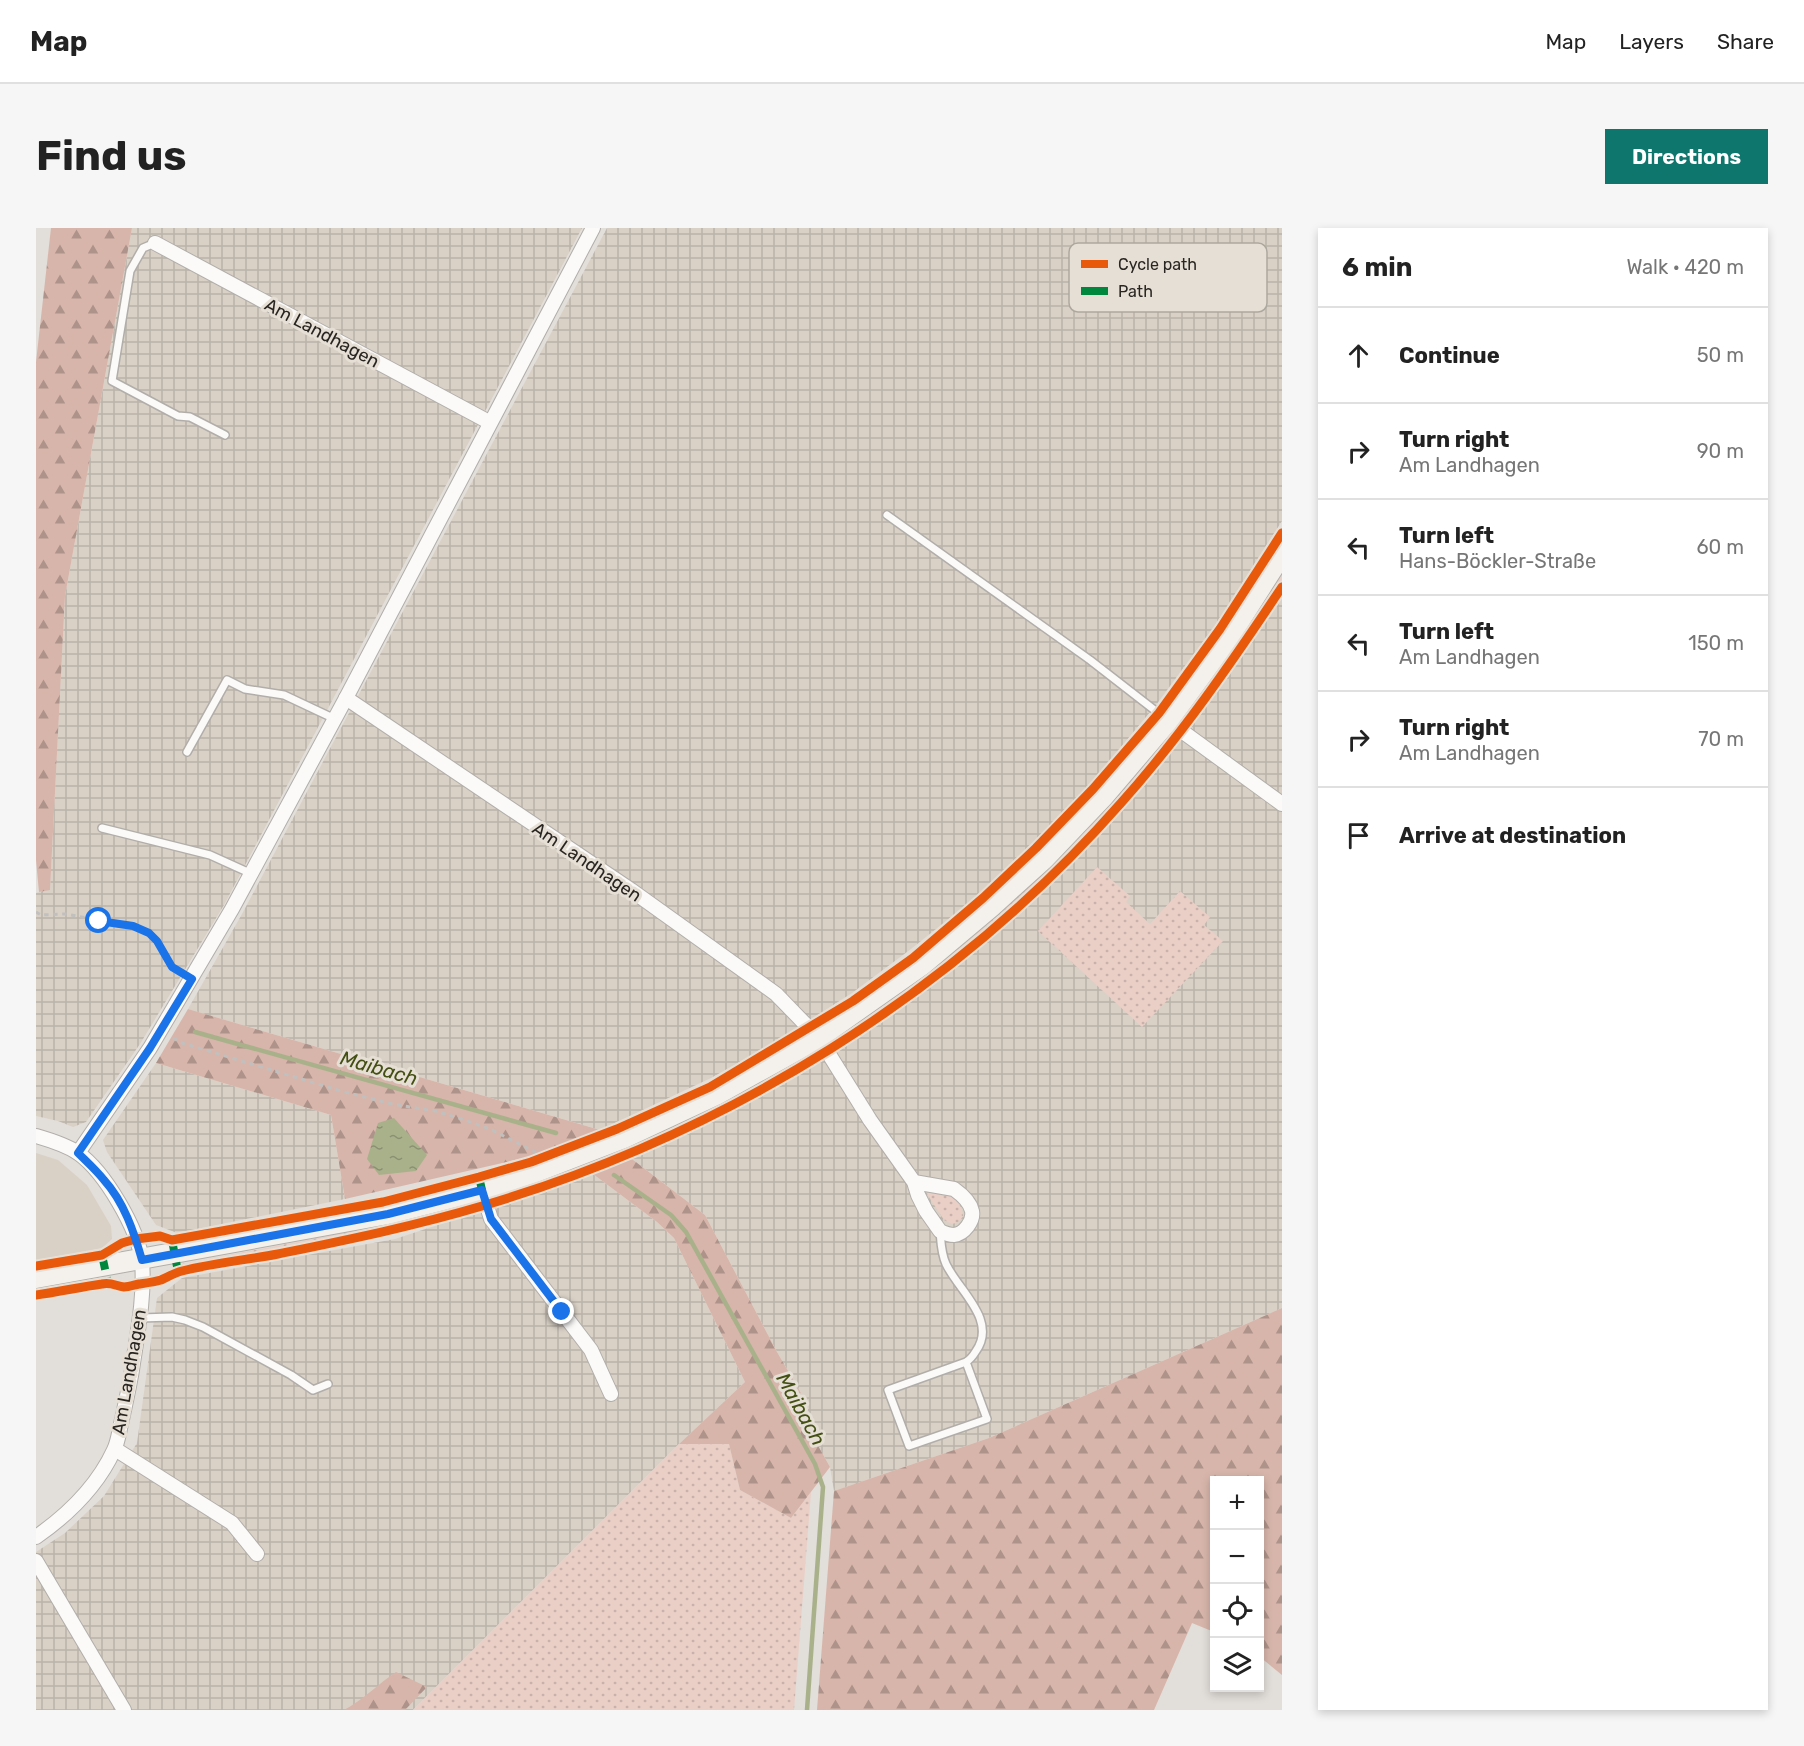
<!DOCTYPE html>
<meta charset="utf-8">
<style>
body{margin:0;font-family:Rubik,sans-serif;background:#f6f6f6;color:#222}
.controls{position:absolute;right:18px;bottom:18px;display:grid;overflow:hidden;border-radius:0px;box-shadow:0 3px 9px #0003}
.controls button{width:54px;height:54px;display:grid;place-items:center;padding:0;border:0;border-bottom:2px solid #e0e0e0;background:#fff;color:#222;font:30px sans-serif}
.stop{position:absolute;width:18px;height:18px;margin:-14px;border:4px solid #1a73e8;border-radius:50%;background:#fff}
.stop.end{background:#1a73e8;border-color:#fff;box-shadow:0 2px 6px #0008}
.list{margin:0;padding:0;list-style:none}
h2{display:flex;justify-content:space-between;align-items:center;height:78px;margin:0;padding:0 24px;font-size:26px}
h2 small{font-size:20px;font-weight:400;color:#767676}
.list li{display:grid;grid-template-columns:39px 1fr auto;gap:18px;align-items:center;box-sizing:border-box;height:96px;padding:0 24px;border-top:2px solid #e0e0e0}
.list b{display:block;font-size:22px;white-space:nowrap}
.list p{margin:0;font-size:20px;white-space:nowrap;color:#767676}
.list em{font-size:20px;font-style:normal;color:#767676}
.icon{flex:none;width:33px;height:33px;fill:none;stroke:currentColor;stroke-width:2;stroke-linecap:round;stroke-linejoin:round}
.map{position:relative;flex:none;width:1246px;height:1482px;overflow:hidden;border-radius:0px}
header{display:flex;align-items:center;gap:36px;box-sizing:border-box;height:84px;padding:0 30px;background:#fff;border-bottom:2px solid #e0e0e0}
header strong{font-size:28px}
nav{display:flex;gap:33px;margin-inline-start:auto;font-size:21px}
.intro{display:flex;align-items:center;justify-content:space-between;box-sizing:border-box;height:144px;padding:0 36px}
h1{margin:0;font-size:42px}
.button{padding:15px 27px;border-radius:0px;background:#0f766e;color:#fff;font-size:21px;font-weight:700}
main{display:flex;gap:36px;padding:0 36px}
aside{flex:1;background:#fff;border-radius:0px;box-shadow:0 3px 9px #0003}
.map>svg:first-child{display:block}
.built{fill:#d9d1c6}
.industrial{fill:url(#industrial-grid)}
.grass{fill:url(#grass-dots)}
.forest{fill:url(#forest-firs)}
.water{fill:url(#water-ripples)}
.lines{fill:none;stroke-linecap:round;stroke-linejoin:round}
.stream{stroke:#a9b18b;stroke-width:4.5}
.lane-casing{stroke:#b1aeaa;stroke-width:10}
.street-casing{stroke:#b1aeaa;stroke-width:16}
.secondary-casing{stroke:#b1aeaa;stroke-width:22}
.path{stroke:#c1c0be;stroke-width:3;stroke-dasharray:4.5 4.5;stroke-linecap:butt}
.lane{stroke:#fbfaf9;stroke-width:7}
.street{stroke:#fbfaf9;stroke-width:14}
.secondary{stroke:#f4f1ed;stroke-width:20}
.quiet{stroke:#00873e;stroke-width:8;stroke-dasharray:15 8;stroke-linecap:butt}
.cycleway-casing{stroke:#e6dfd5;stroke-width:13}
.cycleway{stroke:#e8590c;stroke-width:9}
.route{stroke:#1a73e8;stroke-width:8}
.labels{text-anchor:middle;stroke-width:6;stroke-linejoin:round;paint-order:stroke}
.street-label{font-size:18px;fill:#292622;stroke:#e6dfd5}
.water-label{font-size:20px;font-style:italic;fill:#434f13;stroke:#e6dfd5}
.key{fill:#e6dfd5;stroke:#ada89f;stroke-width:1.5}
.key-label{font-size:16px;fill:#292622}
</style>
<header>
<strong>Map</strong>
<nav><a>Map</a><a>Layers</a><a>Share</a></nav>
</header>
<div class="intro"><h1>Find us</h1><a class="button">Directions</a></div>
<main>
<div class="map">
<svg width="1246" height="1482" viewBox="0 0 1246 1482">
<defs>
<pattern id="industrial-grid" width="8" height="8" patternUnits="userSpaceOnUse" patternTransform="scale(1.5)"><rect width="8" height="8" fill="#d9d1c6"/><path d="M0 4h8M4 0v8" fill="none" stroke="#bab3aa"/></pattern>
<pattern id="grass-dots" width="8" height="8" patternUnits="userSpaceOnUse" patternTransform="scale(1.5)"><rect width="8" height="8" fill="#e9cfc6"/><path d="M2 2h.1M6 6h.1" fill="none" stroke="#c8b2aa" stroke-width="1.8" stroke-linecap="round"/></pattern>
<pattern id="forest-firs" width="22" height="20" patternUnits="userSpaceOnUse" patternTransform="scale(1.5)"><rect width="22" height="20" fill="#d7b5aa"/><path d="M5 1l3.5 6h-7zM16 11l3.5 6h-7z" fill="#ae938a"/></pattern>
<pattern id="water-ripples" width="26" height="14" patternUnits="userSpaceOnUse" patternTransform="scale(1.5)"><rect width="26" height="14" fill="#a9b18b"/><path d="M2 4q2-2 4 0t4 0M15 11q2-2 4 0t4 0" fill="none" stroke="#8a9071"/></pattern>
</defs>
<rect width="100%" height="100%" fill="#e2ded9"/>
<path class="built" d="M0,925L22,932L51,957L75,998L76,1011L66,1020L0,1032Z"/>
<g class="industrial">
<path d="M96,0H546L188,677L104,816L50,894L37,899L22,893L0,888V665L14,661L29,368Z"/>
<path d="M571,0H1246V293L1180,396L1120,477L1055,555L997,617L945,665L875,721L816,765L741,813L675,850L564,902L152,781L206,686Z"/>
<path d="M1246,364V1080L953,1210L798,1263L794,1239L756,1171L765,1165L741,1124L669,987L596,931L756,848L857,783L961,703L1053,614L1131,527L1201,431Z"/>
<path d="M120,835L295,887L309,971L141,1005L120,997L71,924L67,912Z"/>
<path d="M557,946L621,994L638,1010L709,1154L643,1216L377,1482H0V1324L29,1305L68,1268L101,1215L121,1070L146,1050L359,1011Z"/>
</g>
<g class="grass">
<path d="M1246,345V353L1164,470L1161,468Z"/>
<path d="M1113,532L1115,534C1070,590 1019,641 966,690L963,687L1043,611Z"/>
<path d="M1061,639L1094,668L1090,674L1114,696L1144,663L1174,689L1168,697L1187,713L1106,799L1002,703Z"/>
<path d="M957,692L959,695L887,755L814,807L812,803L885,751Z"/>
<path d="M762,835L761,838C718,863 674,888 628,908C576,931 523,949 470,968L478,962L557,934L630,902Z"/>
<path d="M893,961C909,965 925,969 927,988L923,994L916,996L908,992L891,966Z"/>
<path d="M418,979L429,980C338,1004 245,1023 153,1039H147L146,1036L303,1006Z"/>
<path d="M643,1216H693L704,1262L755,1290L775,1264L758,1482H377Z"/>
</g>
<g class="forest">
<path d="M15,0H96L29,368L14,662L3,664L0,632V134Z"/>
<path d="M152,781L564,902L492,929L309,971L295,887L120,835Z"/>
<path d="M596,931L669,987L741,1124L765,1165L756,1171L794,1239L755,1290L704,1262L693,1216H643L709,1154L638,1010L621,994L557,946Z"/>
<path d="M1246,1080V1447L1224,1429V1252H1178V1404L1156,1395L1118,1482H781L798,1263L953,1210Z"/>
<path d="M360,1444L391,1459L369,1482H308C327,1472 342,1456 360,1444Z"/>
</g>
<path class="water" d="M358,890L391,927L380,943L343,947L331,931L342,895Z"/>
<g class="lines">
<g class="stream">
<path d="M159,804L520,905"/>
<path d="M578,947L635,987L650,1004L779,1236L787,1259L771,1482"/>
</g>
<defs>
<g id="lane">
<path d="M119,15L107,20L94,43L76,153L142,188L154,189L189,207"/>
<path d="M851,287L1054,432L1130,491"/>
<path d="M151,524L191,452L209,461L248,467L299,491"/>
<path d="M66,600L174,627L216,646"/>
<path d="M904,1003C905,1014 905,1025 910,1036C922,1062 962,1092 940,1123C937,1128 935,1131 930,1134L852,1162L873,1218L951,1191L930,1134"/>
<path d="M104,1090L136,1089L149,1092L167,1099L255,1147L277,1162L292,1156"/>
</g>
<g id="street">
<path d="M119,15L453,194"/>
<path d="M310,470L595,662L740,766L773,800L791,823L834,892L878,954L882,967L890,983L904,1003C908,1005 913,1007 918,1007C928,1006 938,993 936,983C934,973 925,966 918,961L878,954"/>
<path d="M1132,493L1246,576"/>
<path d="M0,908C14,912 30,917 42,925C69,944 102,1001 106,1033C109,1069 101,1107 96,1142C93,1160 89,1178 85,1196C83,1204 82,1214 78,1222C61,1259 33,1286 0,1309"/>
<path d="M42,925L114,820L196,681L310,470L557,0"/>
<path d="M446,962L455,991L555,1122L575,1166"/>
<path d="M79,1221L196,1295L221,1326"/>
<path d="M0,1333L88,1482"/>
</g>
<path id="secondary" d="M0,1050L352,986L446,962L500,944L588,910L680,867L781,811L886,737L955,679L1008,631L1068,568L1132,493L1194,408L1246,326"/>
</defs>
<use href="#lane" class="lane-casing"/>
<use href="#street" class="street-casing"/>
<use href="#secondary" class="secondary-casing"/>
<g class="path">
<path d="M0,684L5,687L29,686L97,698L113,705L121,713L136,739L143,743"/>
<path d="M137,810L146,815L305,863L356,876L399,883L423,890L454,901L501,925"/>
</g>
<use href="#lane" class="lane"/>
<use href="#street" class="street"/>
<use href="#secondary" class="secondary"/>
<g class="quiet">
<path d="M443,949L446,962"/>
<path d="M136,1012L142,1044"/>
<path d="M66,1027L72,1055"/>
</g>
<defs>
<g id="cycleway">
<path d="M0,1038L66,1027L86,1015L100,1011L124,1008L136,1012L347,974L443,949L495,934L581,901L674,859L817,773L877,730L947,670L1000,620L1057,561L1123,485L1184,401L1246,305"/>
<path d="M0,1067C22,1064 44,1059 66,1056C75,1054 80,1058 88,1059C93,1059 98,1057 103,1056C110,1055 118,1054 125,1052C132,1049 138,1045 146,1043C177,1035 210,1032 242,1026C310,1012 379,998 446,978C690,906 917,766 1085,575C1145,508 1196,434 1246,359"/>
</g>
</defs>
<use href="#cycleway" class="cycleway-casing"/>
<use href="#cycleway" class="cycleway"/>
</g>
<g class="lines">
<path class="route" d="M63,693L97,698L113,705L121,713L136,739L156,751L114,820L42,925C51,934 60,942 68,952C88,974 98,1004 106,1032L352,986L446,962L455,991L526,1084"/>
</g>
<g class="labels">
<g class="street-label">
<text transform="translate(286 105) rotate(28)" y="6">Am Landhagen</text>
<text transform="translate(551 634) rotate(34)" y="6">Am Landhagen</text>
<text transform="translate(93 1144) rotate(-80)" y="6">Am Landhagen</text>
</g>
<g class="water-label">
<text transform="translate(343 840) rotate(16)" y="7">Maibach</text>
<text transform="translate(765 1181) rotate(61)" y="7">Maibach</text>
</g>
</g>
<rect x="1033" y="15" width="198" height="69" rx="9" class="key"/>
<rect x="1045" y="32" width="27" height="8" fill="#e8590c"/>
<rect x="1045" y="59" width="27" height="8" fill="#00873e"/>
<g class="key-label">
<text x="1082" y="42">Cycle path</text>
<text x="1082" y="69">Path</text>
</g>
</svg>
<div class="controls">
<button>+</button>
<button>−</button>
<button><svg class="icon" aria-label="locate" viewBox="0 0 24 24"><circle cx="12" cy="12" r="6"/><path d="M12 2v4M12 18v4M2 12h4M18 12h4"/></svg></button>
<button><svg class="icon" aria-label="layers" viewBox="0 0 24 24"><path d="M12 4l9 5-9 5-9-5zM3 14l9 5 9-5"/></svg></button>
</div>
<div class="stop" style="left:63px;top:693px"></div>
<div class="stop end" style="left:526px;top:1084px"></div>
</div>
<aside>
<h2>6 min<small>Walk · 420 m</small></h2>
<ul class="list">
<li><svg class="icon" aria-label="ahead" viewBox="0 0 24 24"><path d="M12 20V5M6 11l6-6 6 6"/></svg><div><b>Continue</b></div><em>50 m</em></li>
<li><svg class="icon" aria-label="right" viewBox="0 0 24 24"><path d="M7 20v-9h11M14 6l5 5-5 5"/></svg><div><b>Turn right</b><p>Am Landhagen</p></div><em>90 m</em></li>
<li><svg class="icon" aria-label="left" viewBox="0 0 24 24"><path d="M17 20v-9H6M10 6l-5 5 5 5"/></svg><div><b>Turn left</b><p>Hans-Böckler-Straße</p></div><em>60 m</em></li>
<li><svg class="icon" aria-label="left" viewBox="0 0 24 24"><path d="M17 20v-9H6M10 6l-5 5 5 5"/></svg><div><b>Turn left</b><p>Am Landhagen</p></div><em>150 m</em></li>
<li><svg class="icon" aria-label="right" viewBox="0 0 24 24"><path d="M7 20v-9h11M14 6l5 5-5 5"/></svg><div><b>Turn right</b><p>Am Landhagen</p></div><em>70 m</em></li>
<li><svg class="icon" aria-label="arrive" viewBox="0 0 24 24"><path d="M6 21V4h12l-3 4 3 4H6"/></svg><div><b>Arrive at destination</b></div></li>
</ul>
</aside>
</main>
